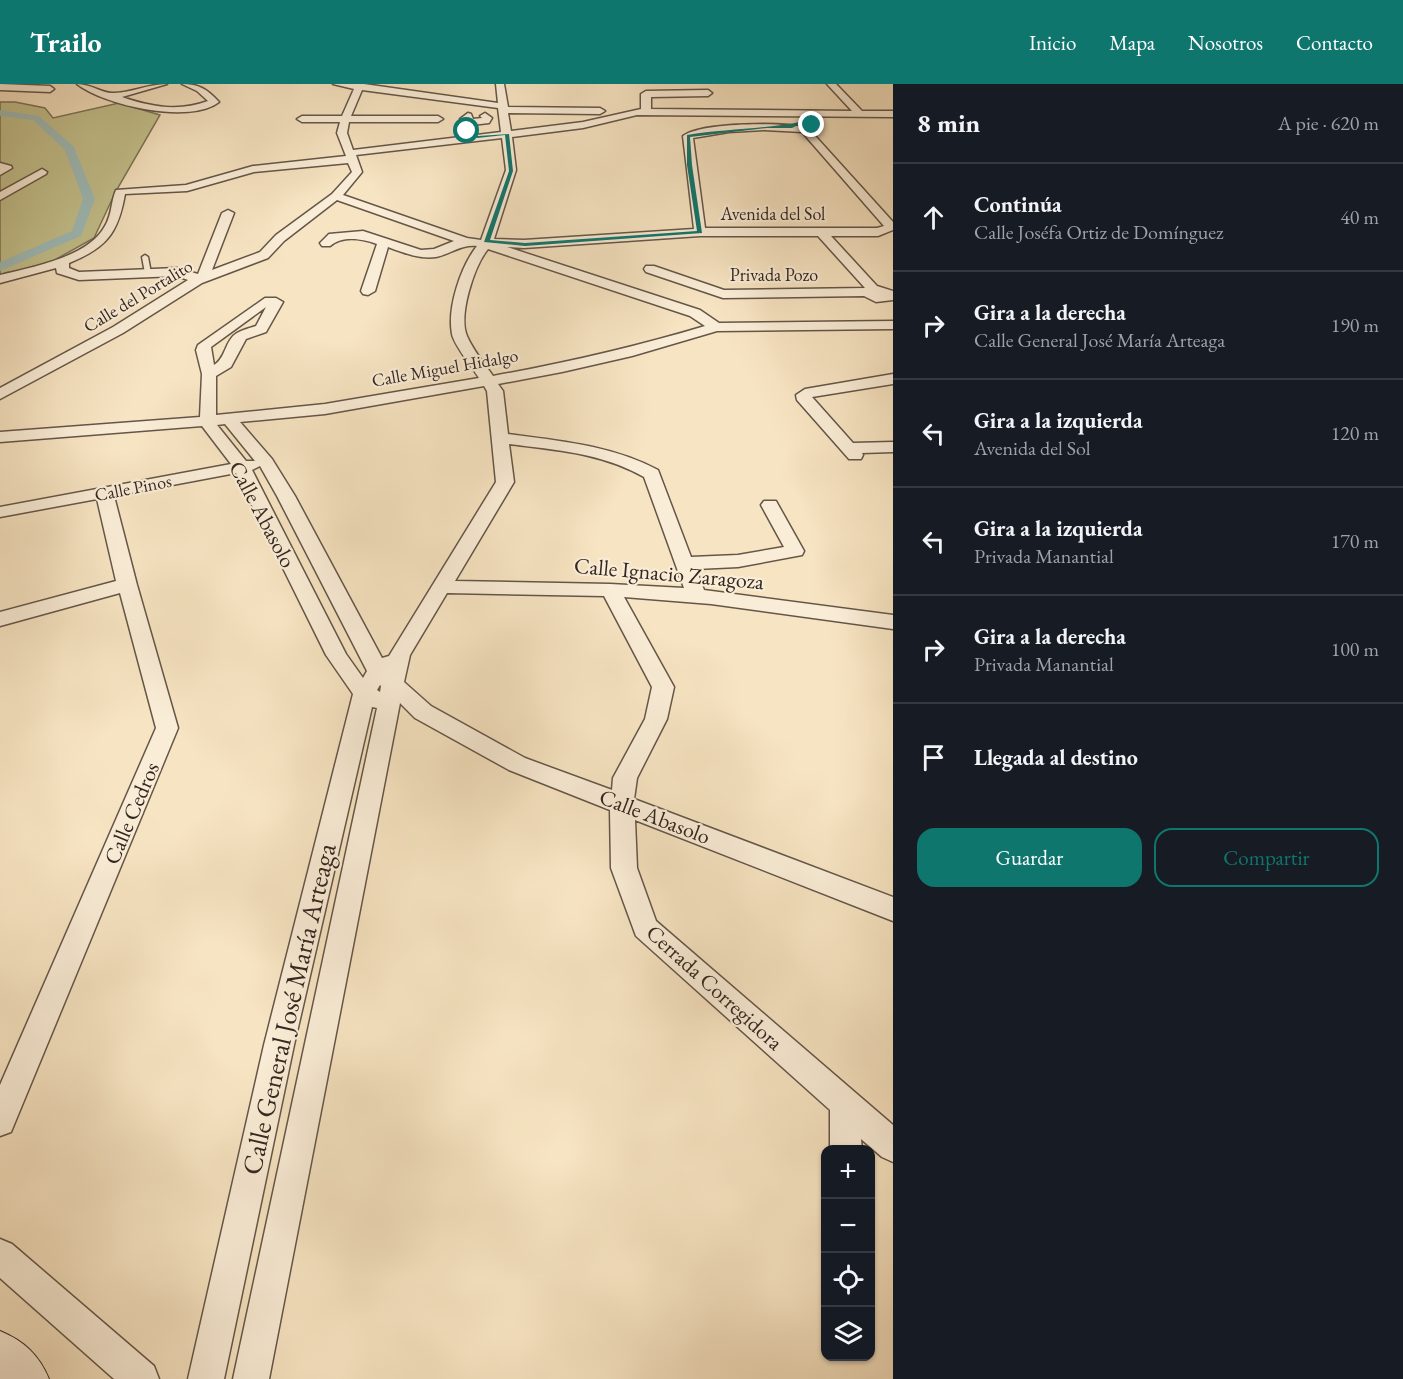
<!DOCTYPE html>
<html lang="es">
<meta charset="utf-8">
<style>
body{margin:0;font-family:"EB Garamond",serif;background:#242831;color:#f1f3f6}
.controls{position:absolute;right:18px;bottom:18px;display:grid;overflow:hidden;border-radius:12px;box-shadow:0 2px 4px #0004}
.controls button{width:54px;height:54px;display:grid;place-items:center;padding:0;border:0;border-bottom:2px solid #363941;background:#171b24;color:#f1f3f6;font:30px sans-serif}
.stop{position:absolute;width:18px;height:18px;margin:-14px;border:4px solid #0f766e;border-radius:50%;background:#fff}
.stop.end{background:#0f766e;border-color:#fff;box-shadow:0 2px 6px #0008}
.list{margin:0;padding:0;list-style:none}
h2{display:flex;justify-content:space-between;align-items:center;height:78px;margin:0;padding:0 24px;font-size:26px}
h2 small{font-size:20px;font-weight:400;color:#9ea1a6}
.list li{display:grid;grid-template-columns:39px 1fr auto;gap:18px;align-items:center;box-sizing:border-box;height:108px;padding:0 24px;border-top:2px solid #363941}
.list b{display:block;font-size:22px;white-space:nowrap}
.list p{margin:0;font-size:20px;white-space:nowrap;color:#9ea1a6}
.list em{font-size:20px;font-style:normal;color:#9ea1a6}
.actions{display:flex;gap:12px;padding:18px 24px}
.actions a{flex:1;padding:14px 0;border:2px solid #0f766e;border-radius:18px;text-align:center;font-size:21px;color:#0f766e}
.actions .main{background:#0f766e;color:#fff}
.icon{flex:none;width:33px;height:33px;fill:none;stroke:currentColor;stroke-width:2;stroke-linecap:round;stroke-linejoin:round}
.map{position:relative;flex:none;width:893px;height:1295px;overflow:hidden}
header{display:flex;align-items:center;gap:36px;box-sizing:border-box;height:84px;padding:0 30px;background:#0f766e;color:#fff}
header strong{font-size:28px}
nav{display:flex;gap:33px;margin-inline-start:auto;font-size:21px}
main{display:flex}
aside{flex:1;background:#171b24}
.map>svg:first-child{display:block}
.green{fill:#c4c28e;stroke:#7c7458;stroke-width:1.5}
.lines{fill:none;stroke-linecap:round;stroke-linejoin:round}
.canal{fill:#9fbdba;fill-rule:evenodd}
.lane-casing{stroke:#655649;stroke-width:3}
.street-casing{stroke:#655649;stroke-width:3}
.secondary-casing{stroke:#342721;stroke-width:2}
.lane{fill:#faedd7;fill-rule:evenodd}
.street{fill:#faedd7;fill-rule:evenodd}
.secondary{fill:#faedd7;fill-rule:evenodd}
.route{fill:#0f766e}
.labels{text-anchor:middle;stroke-width:4.5;stroke-linejoin:round;paint-order:stroke}
.far-street-label{font-size:18px;fill:#342721;stroke:#faedd7}
.street-label{font-size:22px;fill:#342721;stroke:#faedd7}
.near-street-label{font-size:27px;fill:#342721;stroke:#faedd7}
</style>
<header>
<strong>Trailo</strong>
<nav><a>Inicio</a><a>Mapa</a><a>Nosotros</a><a>Contacto</a></nav>
</header>
<main>
<div class="map">
<svg width="893" height="1295" viewBox="0 0 893 1295">
<rect width="100%" height="100%" fill="#f7e4c2"/>
<filter id="stains"><feTurbulence type="fractalNoise" baseFrequency=".00333" numOctaves="4"/><feColorMatrix values="0 0 0 0 .2 0 0 0 0 .09 0 0 0 0 .02 0 0 0 .5 -.17"/></filter>
<radialGradient id="worn" r=".72"><stop offset=".6" stop-color="#630" stop-opacity="0"/><stop offset="1" stop-color="#630" stop-opacity=".3"/></radialGradient>
<path class="green" d="M0,18H15L45,24L53,34L119,19L160,31L116,107L94,154L44,182L0,192Z"/>
<g class="lines">
<path class="canal" d="M0,26L39,32L74,63L95,115L81,152L0,187V178L72,147L83,115L65,66L33,36L0,32Z"/>
<defs>
<path id="lane" d="M145,171L148,173L151,189L148,191L145,189L142,173Z"/>
<g id="street">
<path d="M0,0L50,2L54,5L50,8L0,6Z"/>
<path d="M77,0C91,0 103,10 114,9C131,9 148,0 167,0L122,13C151,23 179,28 208,17L197,7L182,0C199,0 207,5 219,18C189,41 104,21 77,0Z"/>
<path d="M333,0H364L498,19L496,0H504L508,23L600,24L605,27L600,30L508,29L511,47L583,38L641,25V10L646,7L708,6L712,9L708,12L651,13V25L852,27L827,0H836L862,27H893V33L637,31L583,44L512,53L516,86L494,155L524,156L694,145L683,52C702,38 784,38 808,44L893,138V146L878,152H831L877,202L893,207V216L876,218L864,212L723,214L646,188L644,185L646,182H654L724,206L865,204L818,152H700L524,164L507,163L700,226L719,239L893,237V245L717,247L632,272L562,288L498,300L503,307L508,350C560,357 611,361 658,386L691,473L738,471L784,463L761,421L764,417H776L804,467L802,471L738,483L696,485L704,506L893,531V545L711,520L624,513L674,603L667,635L637,694L634,715L893,813V837L635,736L637,784L656,837L893,1041V1078L882,1073L861,1055L862,1066H830V1026L636,852L611,784L610,726L509,686L415,634L400,619L269,1295H233L377,624L372,623L294,961L224,1295H188L264,961L353,610L326,571L236,389L114,412L137,501L178,644L11,1048L0,1052V1001L156,644L120,509L0,542V528L116,497L97,415L0,433V423L231,380L202,342L0,358V348L200,333L202,290L196,266L198,261L265,214H276L283,218L266,248L246,255L231,283L216,292V331L325,320L479,294C472,283 454,261 452,250C447,224 461,182 477,162C461,160 451,170 436,173C419,175 404,169 388,163L375,207L368,211L363,210L361,207L377,160C363,155 343,151 330,162H322L320,159L329,150L363,147L421,166L434,165L454,157L337,116L284,157L268,174L202,199L123,249L0,315V304L113,243L188,196L177,192L79,196L57,189L56,184L0,199V191C32,183 89,173 105,142C112,131 111,117 116,106L186,101L253,82L346,72L337,49L340,38H302L297,35L302,32H342L354,5ZM362,6L498,24L501,48L353,66L347,49L349,38H438L443,35L438,32H351ZM764,46L802,48L884,142L877,144H705L693,54L729,48ZM502,54L506,86L481,156L467,154L343,111L362,88L356,71ZM348,79L352,88L332,110L276,151L260,168L212,186L234,129L228,126L222,129L198,190L177,184L79,188L69,184V179C106,164 118,150 125,110L187,107L254,88ZM488,165L690,232L705,242C635,263 565,279 493,292C484,279 473,266 467,252C458,232 474,182 488,165ZM266,223L256,242C250,244 242,246 237,249C225,256 226,274 214,281L211,263ZM484,302L487,307L496,398L389,572L382,574L295,412L272,375L240,338L325,330ZM225,340L255,377H246L217,341ZM509,360C556,366 602,369 644,393L684,504L610,500L455,497L514,398ZM260,382L277,412L367,587L363,594L346,570L252,386ZM447,509L604,512L652,603L645,635L613,694L612,706L525,674L431,622L404,598L410,571ZM380,601L381,602L380,608L377,606Z"/>
<path d="M468,29L471,30L473,35L482,34L480,32L485,29L492,34L489,39L472,41L460,35Z"/>
<path d="M0,79L11,82L12,84L0,91Z"/>
<path d="M42,85L47,88L46,90L0,116V108Z"/>
<path d="M893,290V300L812,313L853,359L893,358V368L862,369L863,371L861,375H849L797,316L796,311L805,305Z"/>
<path d="M0,1155L12,1160L154,1282L159,1295H114L0,1194Z"/>
</g>
<path id="secondary" d="M0,1247C24,1257 39,1271 49,1295H0Z"/>
</defs>
<use href="#lane" class="lane-casing"/>
<use href="#street" class="street-casing"/>
<use href="#secondary" class="secondary-casing"/>
<use href="#lane" class="lane"/>
<use href="#street" class="street"/>
<use href="#secondary" class="secondary"/>
</g>
<path class="route" d="M800,38L814,41L800,40L792,44H767L690,53L692,81L702,149L525,162L484,158L509,87L505,51L477,54L465,46L478,52L509,50L513,87L490,156L525,159L697,147L687,81V51C724,45 765,45 800,38Z"/>
<g class="labels">
<g class="far-street-label">
<text x="773" y="136">Avenida del Sol</text>
<text x="774" y="197">Privada Pozo</text>
<text transform="translate(138 212) rotate(-31)" y="6">Calle del Portalito</text>
<text transform="translate(445 284) rotate(-10)" y="6">Calle Miguel Hidalgo</text>
<text transform="translate(133 404) rotate(-11)" y="6">Calle Pinos</text>
</g>
<g class="street-label">
<text transform="translate(263 430) rotate(62)" y="8">Calle Abasolo</text>
<text transform="translate(669 489) rotate(5)" y="8">Calle Ignacio Zaragoza</text>
<text transform="translate(131 729) rotate(-67)" y="8">Calle Cedros</text>
<text transform="translate(655 732) rotate(21)" y="8">Calle Abasolo</text>
<text transform="translate(715 903) rotate(42)" y="8">Cerrada Corregidora</text>
</g>
<g class="near-street-label">
<text transform="translate(289 925) rotate(-77)" y="9">Calle General José María Arteaga</text>
</g>
</g>
<rect width="100%" height="100%" filter="url(#stains)"/>
<rect width="100%" height="100%" fill="url(#worn)"/>
</svg>
<div class="controls">
<button>+</button>
<button>−</button>
<button><svg class="icon" aria-label="locate" viewBox="0 0 24 24"><circle cx="12" cy="12" r="6"/><path d="M12 2v4M12 18v4M2 12h4M18 12h4"/></svg></button>
<button><svg class="icon" aria-label="layers" viewBox="0 0 24 24"><path d="M12 4l9 5-9 5-9-5zM3 14l9 5 9-5"/></svg></button>
</div>
<div class="stop" style="left:467px;top:47px"></div>
<div class="stop end" style="left:812px;top:41px"></div>
</div>
<aside>
<h2>8 min<small>A pie · 620 m</small></h2>
<ul class="list">
<li><svg class="icon" aria-label="ahead" viewBox="0 0 24 24"><path d="M12 20V5M6 11l6-6 6 6"/></svg><div><b>Continúa</b><p>Calle Joséfa Ortiz de Domínguez</p></div><em>40 m</em></li>
<li><svg class="icon" aria-label="right" viewBox="0 0 24 24"><path d="M7 20v-9h11M14 6l5 5-5 5"/></svg><div><b>Gira a la derecha</b><p>Calle General José María Arteaga</p></div><em>190 m</em></li>
<li><svg class="icon" aria-label="left" viewBox="0 0 24 24"><path d="M17 20v-9H6M10 6l-5 5 5 5"/></svg><div><b>Gira a la izquierda</b><p>Avenida del Sol</p></div><em>120 m</em></li>
<li><svg class="icon" aria-label="left" viewBox="0 0 24 24"><path d="M17 20v-9H6M10 6l-5 5 5 5"/></svg><div><b>Gira a la izquierda</b><p>Privada Manantial</p></div><em>170 m</em></li>
<li><svg class="icon" aria-label="right" viewBox="0 0 24 24"><path d="M7 20v-9h11M14 6l5 5-5 5"/></svg><div><b>Gira a la derecha</b><p>Privada Manantial</p></div><em>100 m</em></li>
<li><svg class="icon" aria-label="arrive" viewBox="0 0 24 24"><path d="M6 21V4h12l-3 4 3 4H6"/></svg><div><b>Llegada al destino</b></div></li>
</ul>
<div class="actions"><a class="main">Guardar</a><a>Compartir</a></div>
</aside>
</main>
